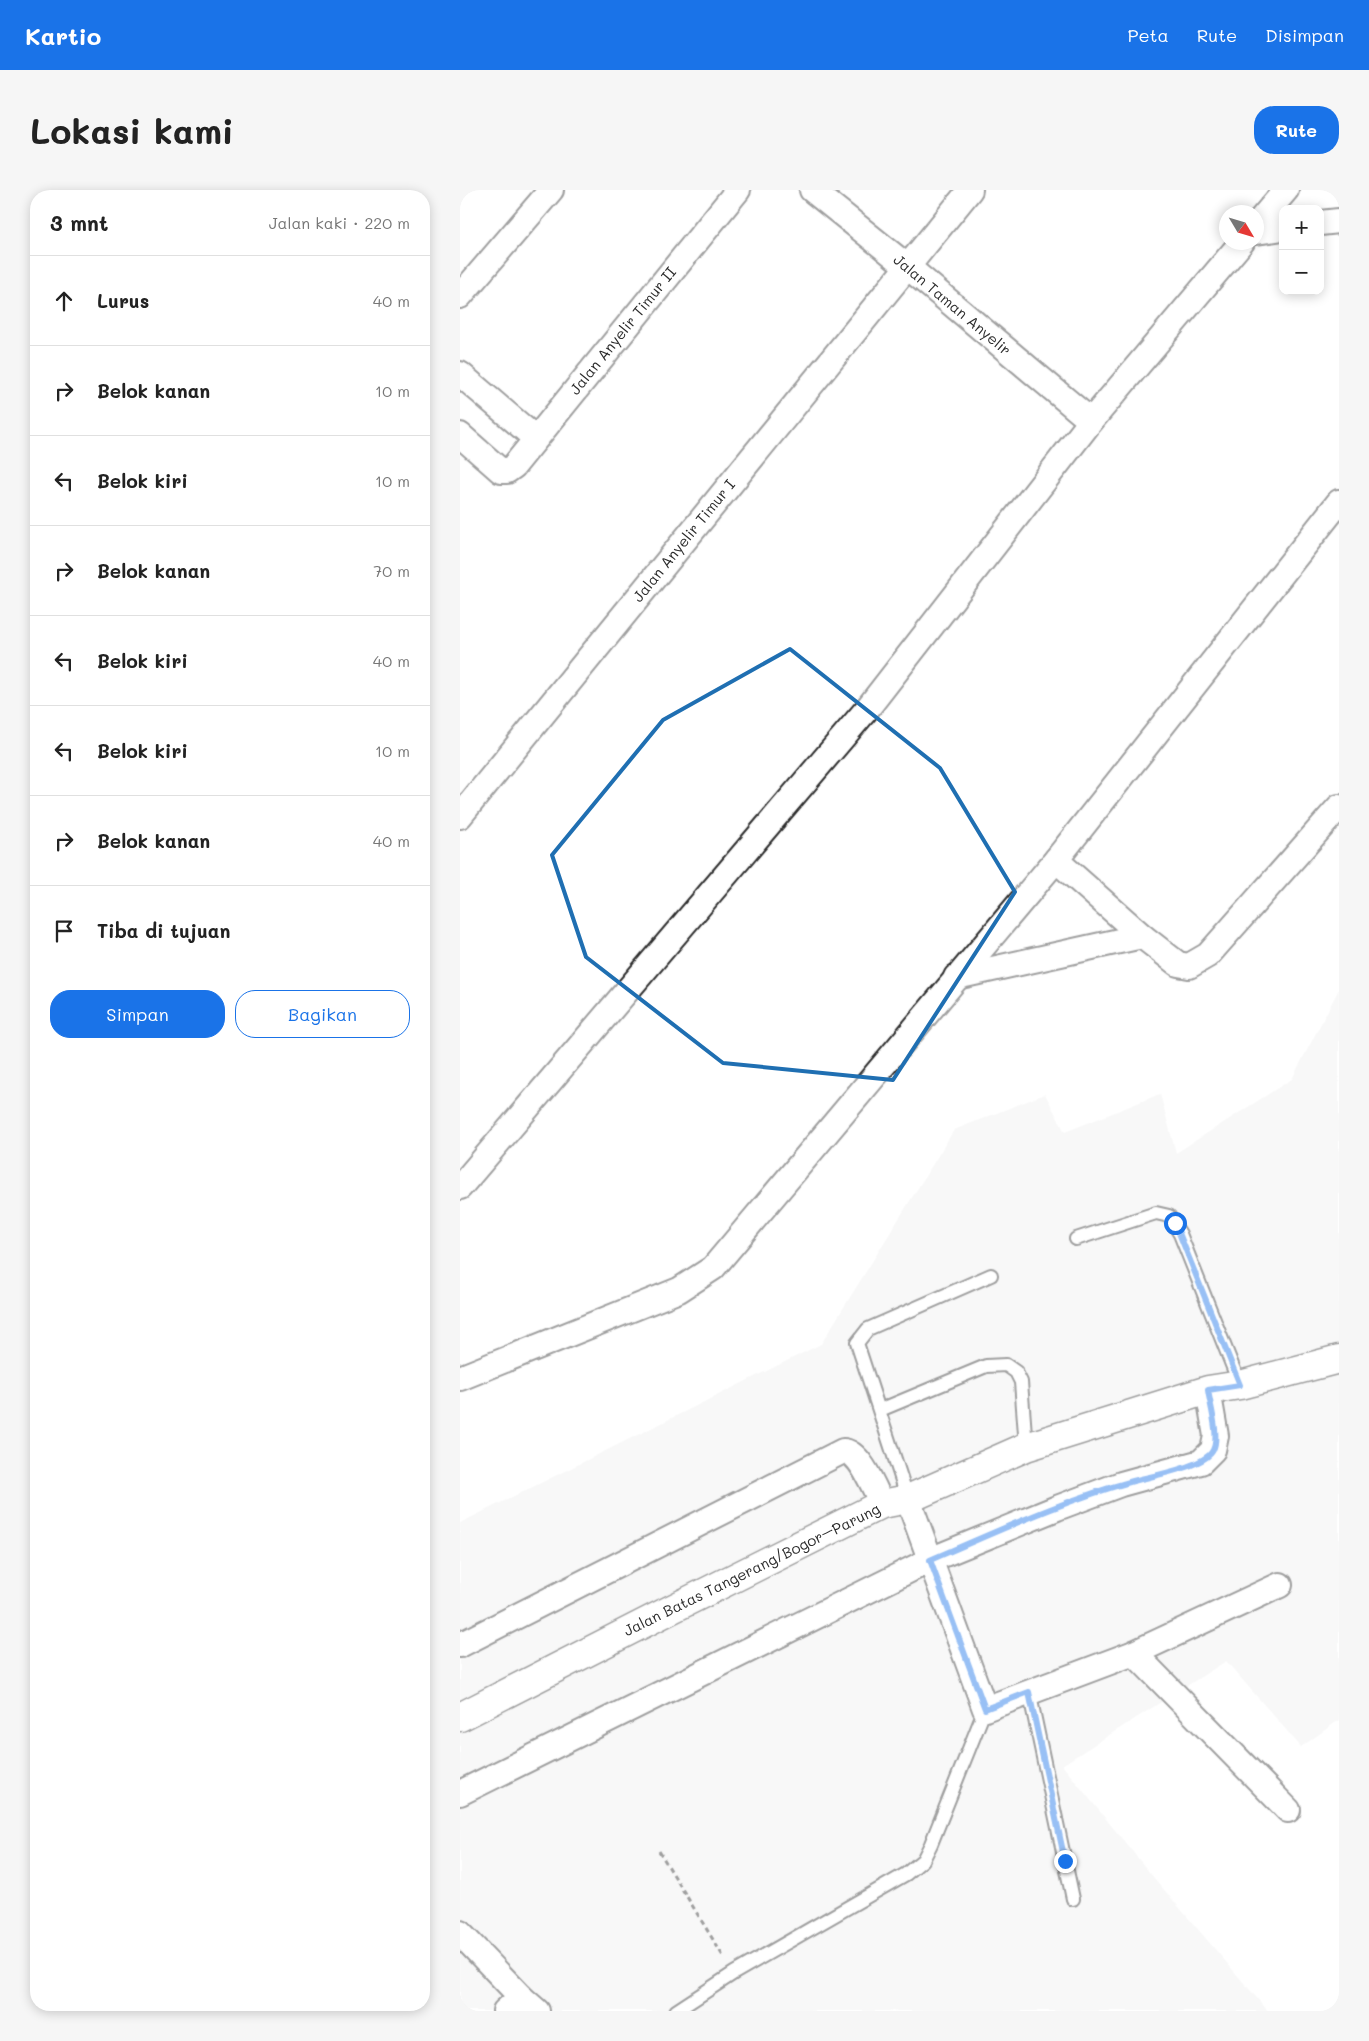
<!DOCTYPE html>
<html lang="id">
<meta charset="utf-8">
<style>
body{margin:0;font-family:Mali,sans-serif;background:#f6f6f6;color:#222}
.controls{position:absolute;right:15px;top:15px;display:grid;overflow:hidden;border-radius:10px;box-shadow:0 2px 12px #0003}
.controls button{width:45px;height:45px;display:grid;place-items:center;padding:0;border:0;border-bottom:1px solid #e0e0e0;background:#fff;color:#222;font:25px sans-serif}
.compass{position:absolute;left:759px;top:15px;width:45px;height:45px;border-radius:50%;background:#fff;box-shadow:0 2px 12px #0003;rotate:128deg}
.stop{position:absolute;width:15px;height:15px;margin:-11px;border:4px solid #1a73e8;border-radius:50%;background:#fff}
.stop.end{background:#1a73e8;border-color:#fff;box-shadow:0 1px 5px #0008}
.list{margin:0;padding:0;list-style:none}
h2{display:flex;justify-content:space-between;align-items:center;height:65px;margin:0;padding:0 20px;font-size:21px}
h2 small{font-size:16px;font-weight:400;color:#767676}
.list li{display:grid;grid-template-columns:32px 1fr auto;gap:15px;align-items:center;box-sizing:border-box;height:90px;padding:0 20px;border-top:1px solid #e0e0e0}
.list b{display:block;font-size:19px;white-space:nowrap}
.list em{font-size:16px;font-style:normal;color:#767676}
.actions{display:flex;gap:10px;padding:15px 20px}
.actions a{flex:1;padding:11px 0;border:1px solid #1a73e8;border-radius:20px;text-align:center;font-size:18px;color:#1a73e8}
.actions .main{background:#1a73e8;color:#fff}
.icon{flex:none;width:28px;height:28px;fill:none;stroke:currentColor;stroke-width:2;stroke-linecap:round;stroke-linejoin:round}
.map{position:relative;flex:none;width:879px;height:1821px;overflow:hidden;border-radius:20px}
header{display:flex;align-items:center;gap:30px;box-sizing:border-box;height:70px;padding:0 25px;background:#1a73e8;color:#fff}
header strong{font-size:24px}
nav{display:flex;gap:28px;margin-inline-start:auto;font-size:18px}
.intro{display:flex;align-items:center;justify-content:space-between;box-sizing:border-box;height:120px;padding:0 30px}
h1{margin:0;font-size:35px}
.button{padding:12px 22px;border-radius:20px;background:#1a73e8;color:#fff;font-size:18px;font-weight:700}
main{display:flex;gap:30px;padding:0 30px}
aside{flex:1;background:#fff;border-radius:20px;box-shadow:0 2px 12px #0003}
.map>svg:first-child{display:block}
.built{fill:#efefef}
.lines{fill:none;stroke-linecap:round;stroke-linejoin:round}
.service-casing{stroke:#2b2b2b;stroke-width:16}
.minor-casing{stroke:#2b2b2b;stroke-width:28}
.primary-casing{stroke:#2b2b2b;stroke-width:31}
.path{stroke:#2b2b2b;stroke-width:3;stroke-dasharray:5 4;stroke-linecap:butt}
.service{stroke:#fff;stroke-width:12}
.minor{stroke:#fff;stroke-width:24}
.primary{stroke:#fff;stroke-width:28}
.route{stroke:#1a73e8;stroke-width:6}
.marked{fill:none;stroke:#1f6fb2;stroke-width:4;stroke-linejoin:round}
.labels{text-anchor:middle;stroke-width:4;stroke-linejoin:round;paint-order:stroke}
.street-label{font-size:15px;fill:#2b2b2b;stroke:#fff}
</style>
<header>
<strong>Kartio</strong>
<nav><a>Peta</a><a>Rute</a><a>Disimpan</a></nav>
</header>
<div class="intro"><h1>Lokasi kami</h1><a class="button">Rute</a></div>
<main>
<aside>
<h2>3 mnt<small>Jalan kaki · 220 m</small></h2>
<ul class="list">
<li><svg class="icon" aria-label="ahead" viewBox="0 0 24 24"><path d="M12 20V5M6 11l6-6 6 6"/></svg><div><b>Lurus</b></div><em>40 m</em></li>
<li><svg class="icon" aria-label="right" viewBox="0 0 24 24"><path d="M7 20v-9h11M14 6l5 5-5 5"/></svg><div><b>Belok kanan</b></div><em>10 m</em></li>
<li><svg class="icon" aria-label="left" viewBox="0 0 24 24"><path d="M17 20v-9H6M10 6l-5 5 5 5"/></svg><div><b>Belok kiri</b></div><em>10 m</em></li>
<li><svg class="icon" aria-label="right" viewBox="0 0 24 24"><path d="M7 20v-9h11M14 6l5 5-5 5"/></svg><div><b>Belok kanan</b></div><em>70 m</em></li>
<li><svg class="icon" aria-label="left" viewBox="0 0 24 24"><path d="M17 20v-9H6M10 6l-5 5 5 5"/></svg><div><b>Belok kiri</b></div><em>40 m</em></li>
<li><svg class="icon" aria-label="left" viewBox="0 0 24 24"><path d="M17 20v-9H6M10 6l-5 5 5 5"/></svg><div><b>Belok kiri</b></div><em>10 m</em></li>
<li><svg class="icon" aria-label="right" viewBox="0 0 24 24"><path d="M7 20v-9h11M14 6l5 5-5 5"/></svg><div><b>Belok kanan</b></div><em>40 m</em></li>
<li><svg class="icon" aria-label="arrive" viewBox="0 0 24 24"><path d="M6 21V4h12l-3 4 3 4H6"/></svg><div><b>Tiba di tujuan</b></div></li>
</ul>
<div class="actions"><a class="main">Simpan</a><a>Bagikan</a></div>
</aside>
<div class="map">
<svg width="879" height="1821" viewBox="0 0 879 1821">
<rect width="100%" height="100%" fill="#fff"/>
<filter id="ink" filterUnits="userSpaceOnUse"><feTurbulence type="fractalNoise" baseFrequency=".02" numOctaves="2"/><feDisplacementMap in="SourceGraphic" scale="10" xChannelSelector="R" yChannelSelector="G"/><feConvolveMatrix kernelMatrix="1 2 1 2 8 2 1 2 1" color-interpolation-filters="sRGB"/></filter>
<g filter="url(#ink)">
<path class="built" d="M879,799V1530L841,1557L766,1471L602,1575L694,1688L808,1821H0V1333L361,1154L494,940L585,904L605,942L700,904L716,963L832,889Z"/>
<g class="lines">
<defs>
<g id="service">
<path d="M616,1049L696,1023L709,1026L720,1044L780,1195"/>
<path d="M420,1220L526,1176L546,1175L556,1182L561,1192L566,1257"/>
<path d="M448,1309L397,1153L408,1139L531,1085"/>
<path d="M569,1501L613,1709"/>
<path d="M216,1821L274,1783L446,1684L463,1670L471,1654L525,1519"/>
</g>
<g id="minor">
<path d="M352,0L448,77L631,231"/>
<path d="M860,33L879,31"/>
<path d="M796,35L826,0"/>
<path d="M796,42L823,38"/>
<path d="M0,106L91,0"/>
<path d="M0,184L75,248"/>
<path d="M0,245L41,281H47L54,276L278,0"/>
<path d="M0,626L510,0"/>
<path d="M596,670L682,746L718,774L729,776L748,765L879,617"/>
<path d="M496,787L682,746"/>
<path d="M0,997L407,519L631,231L782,52"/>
<path d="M0,1188L219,1100L253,1078L596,670L879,312"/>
<path d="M448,1309L525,1519L674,1463L820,1395"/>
<path d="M0,1455L383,1261C400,1261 415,1300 422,1314"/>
<path d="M674,1463L828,1620"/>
<path d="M0,1603L470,1370L597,1318L661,1294L741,1272L753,1260L756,1246L748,1200"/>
<path d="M0,1743L61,1807L77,1821"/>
<path d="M45,1821L61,1807"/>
</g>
<path id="primary" d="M0,1527L212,1419L422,1314L448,1309L566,1257L748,1200L780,1195L879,1169"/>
</defs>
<use href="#service" class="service-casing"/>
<use href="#minor" class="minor-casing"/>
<use href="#primary" class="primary-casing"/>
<path class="path" d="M199,1661L263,1766"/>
<use href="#service" class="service"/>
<use href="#minor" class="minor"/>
<use href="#primary" class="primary"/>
</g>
</g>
<g class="lines" filter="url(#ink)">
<path class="route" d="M605,1671L569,1502L525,1519L470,1370C536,1342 604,1310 673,1291C691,1286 745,1277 753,1260C760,1246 750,1215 748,1200L780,1195L715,1033"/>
</g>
<path d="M0 0H879V1821H0ZM330,459L480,578L555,702L433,890L263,873L126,767L92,665L203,530Z" fill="#fff" fill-opacity=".55" fill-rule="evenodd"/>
<path class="marked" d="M330,459L480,578L555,702L433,890L263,873L126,767L92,665L203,530Z"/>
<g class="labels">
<g class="street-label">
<text transform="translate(492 115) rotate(40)" y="5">Jalan Taman Anyelir</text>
<text transform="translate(163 141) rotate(-51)" y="5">Jalan Anyelir Timur II</text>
<text transform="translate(224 351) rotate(-51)" y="5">Jalan Anyelir Timur I</text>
<text transform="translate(292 1380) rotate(-26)" y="5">Jalan Batas Tangerang/Bogor–Parung</text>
</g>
</g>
</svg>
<div class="controls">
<button>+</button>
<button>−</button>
</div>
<svg class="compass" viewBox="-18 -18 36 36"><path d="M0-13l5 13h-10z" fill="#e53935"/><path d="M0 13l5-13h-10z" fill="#767676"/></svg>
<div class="stop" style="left:715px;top:1033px"></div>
<div class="stop end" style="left:605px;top:1671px"></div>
</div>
</main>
